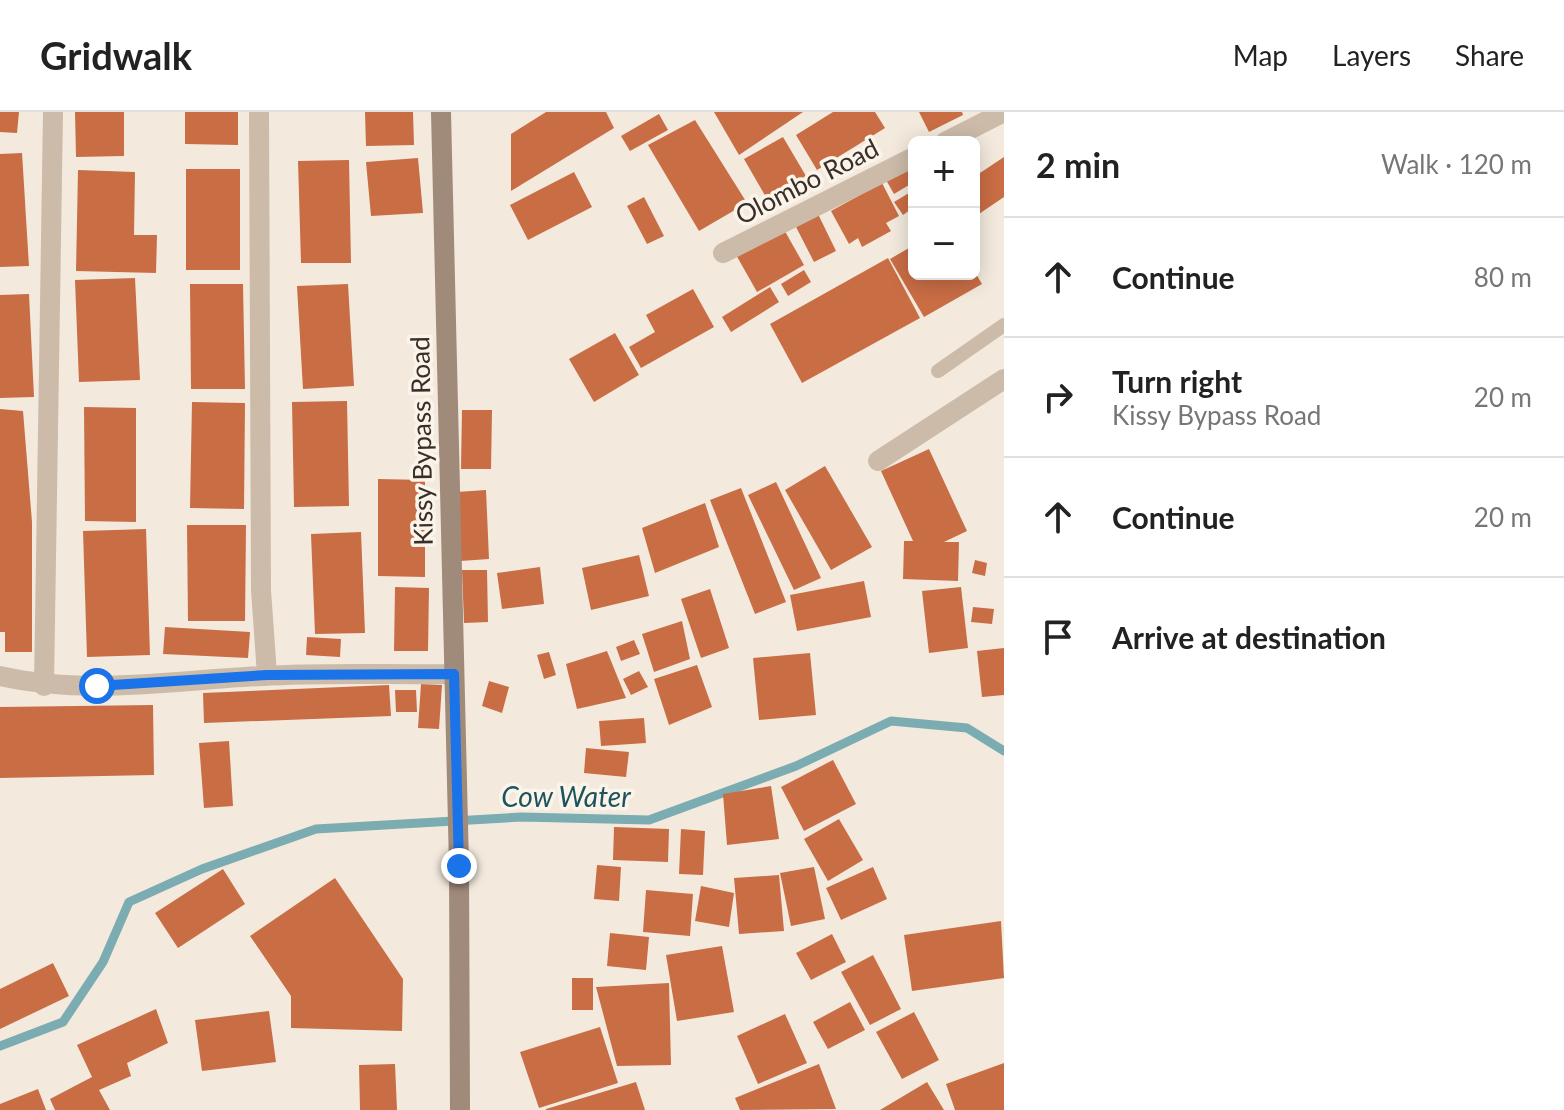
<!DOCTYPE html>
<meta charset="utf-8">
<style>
body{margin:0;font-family:Lato,sans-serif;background:#f2f2f2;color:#222}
.controls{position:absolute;right:24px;top:24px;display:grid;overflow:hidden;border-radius:12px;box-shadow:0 4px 20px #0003}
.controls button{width:72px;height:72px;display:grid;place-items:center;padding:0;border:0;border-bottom:2px solid #e0e0e0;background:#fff;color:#222;font:40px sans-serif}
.stop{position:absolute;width:24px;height:24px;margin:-18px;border:6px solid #1a73e8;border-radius:50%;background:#fff}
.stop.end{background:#1a73e8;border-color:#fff;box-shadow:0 2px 8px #0008}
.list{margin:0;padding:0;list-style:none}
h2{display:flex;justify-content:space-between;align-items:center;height:104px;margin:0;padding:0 32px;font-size:34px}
h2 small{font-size:26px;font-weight:400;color:#767676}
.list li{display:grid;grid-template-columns:52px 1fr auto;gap:24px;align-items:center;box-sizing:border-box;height:120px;padding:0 32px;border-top:2px solid #e0e0e0}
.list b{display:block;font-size:30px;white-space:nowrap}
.list p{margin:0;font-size:26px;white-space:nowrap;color:#767676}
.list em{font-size:26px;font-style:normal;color:#767676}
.icon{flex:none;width:44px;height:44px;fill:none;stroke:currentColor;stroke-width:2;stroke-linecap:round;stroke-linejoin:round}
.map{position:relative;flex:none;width:1004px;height:998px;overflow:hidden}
header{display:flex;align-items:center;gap:48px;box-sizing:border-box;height:112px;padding:0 40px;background:#fff;border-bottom:2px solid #e0e0e0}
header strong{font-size:38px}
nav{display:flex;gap:44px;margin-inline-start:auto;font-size:28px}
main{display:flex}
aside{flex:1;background:#fff}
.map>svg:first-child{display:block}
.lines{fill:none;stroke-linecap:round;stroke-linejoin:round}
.stream{stroke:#7bacb1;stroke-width:9}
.building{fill:#c96d45}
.lane{stroke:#ccbba9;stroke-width:14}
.street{stroke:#ccbba9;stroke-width:20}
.secondary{stroke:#a08a7a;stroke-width:20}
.route{stroke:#1a73e8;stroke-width:10}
.labels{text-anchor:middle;stroke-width:7;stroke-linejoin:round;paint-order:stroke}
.street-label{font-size:26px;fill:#392f29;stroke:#faf4ea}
.water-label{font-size:28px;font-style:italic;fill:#1d545c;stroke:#faf4ea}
</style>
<header>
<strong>Gridwalk</strong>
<nav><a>Map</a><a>Layers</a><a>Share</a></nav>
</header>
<main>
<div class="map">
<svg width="1004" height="998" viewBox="0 0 1004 998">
<rect width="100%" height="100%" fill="#f3eadd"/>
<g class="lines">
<path class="stream" d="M0,934L63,910L103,850L129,790L202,757L316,717L521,705L649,708L796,654L891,609L967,616L1004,639"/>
</g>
<g class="building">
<path d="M0,0H19L17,21L0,20Z"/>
<path d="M75,0H124V44L76,45Z"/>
<path d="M185,0H238V33L185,32Z"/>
<path d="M365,0H413L414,33L366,34Z"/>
<path d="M546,0H606L614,16L511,79V22Z"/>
<path d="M714,0H803L739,43Z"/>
<path d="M833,0H875L885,16L817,58L796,23Z"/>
<path d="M919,0H962L963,3L929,20Z"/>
<path d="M659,2L668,18L630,39L621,24Z"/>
<path d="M695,8L747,91L699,119L648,33Z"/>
<path d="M783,25L806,64L767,87L744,47Z"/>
<path d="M22,41L29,154L0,155V42Z"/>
<path d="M1004,45V85L976,104L974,65Z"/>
<path d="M418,46L423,101L371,104L366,50Z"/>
<path d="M349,48L351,151H301L298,49Z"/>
<path d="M914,52V70L894,82L886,68Z"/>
<rect x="186" y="57" width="54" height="101"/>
<path d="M78,58L135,60L134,123H157L156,161L76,159Z"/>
<path d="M574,60L592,95L528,128L510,93Z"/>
<path d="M882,71L899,104L886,111L891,119L862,135L858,126L849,132L831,99Z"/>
<path d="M914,78V95L903,103L894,90Z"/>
<path d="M644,85L664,124L647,132L627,94Z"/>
<path d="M818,102L836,139L814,150L795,113Z"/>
<path d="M782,114L804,153L757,180L735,141Z"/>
<path d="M914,133V162H976L982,172L924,205L890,147Z"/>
<path d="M888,146L920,206L802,271L770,212Z"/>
<path d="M804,158L811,170L788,184L781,172Z"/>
<path d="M135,166L140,268L79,270L75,168Z"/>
<path d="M190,172H243L245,277H191Z"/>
<path d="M348,172L354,274L303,277L297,174Z"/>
<path d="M770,175L779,190L731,220L722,205Z"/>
<path d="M693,177L714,215L641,256L629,235L655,220L646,203Z"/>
<path d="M29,182L34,285L0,286V183Z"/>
<path d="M615,221L639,263L594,290L569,247Z"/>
<path d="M347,289L349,394L294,395L292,290Z"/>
<path d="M192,290L245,291L244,397L190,396Z"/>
<path d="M84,295L136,296V410L85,409Z"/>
<path d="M0,297L23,299L32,410V540H5V520H0Z"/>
<path d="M462,298H492L491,357H461Z"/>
<path d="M929,337L967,419L944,430H959L958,469L903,467L904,429H913L881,359Z"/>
<path d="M825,354L872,435L831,458L785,378Z"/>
<path d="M378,367L425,368V465L378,464Z"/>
<path d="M776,370L821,466L794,478L748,383Z"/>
<path d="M741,376L786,490L755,502L710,388Z"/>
<path d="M486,378L489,447L460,449L457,380Z"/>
<path d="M705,391L719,435L655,461L642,416Z"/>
<path d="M187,413H246L245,509H188Z"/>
<path d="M146,417L150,543L87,545L83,419Z"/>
<path d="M361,420L365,521L315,522L311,422Z"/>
<path d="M639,443L649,484L591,498L582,456Z"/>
<path d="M975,448L987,451L985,464L972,461Z"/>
<path d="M540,455L544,492L502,497L497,461Z"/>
<path d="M462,458H487L488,510L464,511Z"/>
<path d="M864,469L871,505L797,519L790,483Z"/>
<path d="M395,475L429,476L428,539H394Z"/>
<path d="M961,475L968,536L929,541L922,479Z"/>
<path d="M710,477L729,536L701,546L681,487Z"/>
<path d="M973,495L994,497L992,512L971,510Z"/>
<path d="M682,509L690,547L654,560L642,522Z"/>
<path d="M165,515L250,520L248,546L163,542Z"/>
<path d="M307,525L341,527L340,545L306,543Z"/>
<path d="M634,528L640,542L621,549L616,535Z"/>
<path d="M1004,536V583L982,585L977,539Z"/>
<path d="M607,539L626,586L577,597L566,552Z"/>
<path d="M549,540L556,563L544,567L537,543Z"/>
<path d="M810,541L816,603L759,608L753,546Z"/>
<path d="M697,553L712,595L669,613L654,567Z"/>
<path d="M639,559L648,575L631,583L623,567Z"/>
<path d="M489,569L509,575L502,601L482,594Z"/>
<path d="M421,572L442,573L439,617L418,616Z"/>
<path d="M389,573L391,604L204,611L203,581Z"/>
<path d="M395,578H416L417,600H396Z"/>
<path d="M153,593L154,663L0,666V595Z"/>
<path d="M644,606L646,631L601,634L599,609Z"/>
<path d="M229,629L233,694L204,696L199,631Z"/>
<path d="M586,636L629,640L626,665L584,661Z"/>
<path d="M833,648L856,692L804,719L781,675Z"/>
<path d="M771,674L779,727L727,733L723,682Z"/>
<path d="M839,707L863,748L828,769L804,727Z"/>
<path d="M614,715L669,717L668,750L613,748Z"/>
<path d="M681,717L705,719L703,763L679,762Z"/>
<path d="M597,753L621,755L619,789L594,787Z"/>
<path d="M814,755L825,807L791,814L780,761Z"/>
<path d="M873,755L887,787L841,808L826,776Z"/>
<path d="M223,757L245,792L178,836L155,801Z"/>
<path d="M779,763L784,819L739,822L734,766Z"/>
<path d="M335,766L403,867L402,919L291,916V884L250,824Z"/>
<path d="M701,774L734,781L729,815L695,809Z"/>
<path d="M646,778L693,782L690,824L643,820Z"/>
<path d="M1001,809L1004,866L912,879L904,823Z"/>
<path d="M610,821L649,825L646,858L607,854Z"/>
<path d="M832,822L846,850L811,868L796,841Z"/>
<path d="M722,834L734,900L677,909L666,843Z"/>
<path d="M873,843L901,897L870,913L841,860Z"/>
<path d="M53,851L69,884L0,917V877Z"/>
<rect x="572" y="866" width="21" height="32"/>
<path d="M669,871L671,953L617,954L596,875Z"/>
<path d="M850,890L865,918L828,937L813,910Z"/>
<path d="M156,897L168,931L127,951L131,964L99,978L110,998H55L50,987L92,965L77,933Z"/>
<path d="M269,899L276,950L202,959L195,908Z"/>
<path d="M914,900L939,948L902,967L876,920Z"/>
<path d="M785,902L807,951L758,972L737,924Z"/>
<path d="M600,915L618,971L539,996L520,940Z"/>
<path d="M1004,951V998H955L946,972Z"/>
<path d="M395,952L397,998H360L359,953Z"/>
<path d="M819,952L836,997L740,998L735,986Z"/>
<path d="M636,970L645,998H546V997Z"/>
<path d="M927,970L944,998H880Z"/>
<path d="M38,977L46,998H0V992Z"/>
</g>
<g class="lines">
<path class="lane" d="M938,259L1004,213"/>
<g class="street">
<path d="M259,0L261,478L267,563"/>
<path d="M945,30L1004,0"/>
<path d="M723,141L914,45"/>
<path d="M878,349L1004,267"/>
<path d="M0,564C86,584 175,568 263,564C326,560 390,563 454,562"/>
<path d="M44,574L53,0"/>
</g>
<path class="secondary" d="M441,0L459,754L460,998"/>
</g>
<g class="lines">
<path class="route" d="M97,574L267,563L454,562L459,754"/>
</g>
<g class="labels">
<g class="street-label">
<text transform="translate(807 70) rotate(-27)" y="9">Olombo Road</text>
<text transform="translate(422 329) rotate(-91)" y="9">Kissy Bypass Road</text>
</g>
<g class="water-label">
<text x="566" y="695">Cow Water</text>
</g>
</g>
</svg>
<div class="controls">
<button>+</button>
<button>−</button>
</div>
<div class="stop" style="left:97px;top:574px"></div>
<div class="stop end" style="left:459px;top:754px"></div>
</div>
<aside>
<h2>2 min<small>Walk · 120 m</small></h2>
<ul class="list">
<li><svg class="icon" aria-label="ahead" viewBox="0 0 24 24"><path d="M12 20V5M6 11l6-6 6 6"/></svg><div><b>Continue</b></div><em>80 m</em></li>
<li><svg class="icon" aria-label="right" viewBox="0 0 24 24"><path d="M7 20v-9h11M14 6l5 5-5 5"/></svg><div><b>Turn right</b><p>Kissy Bypass Road</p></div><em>20 m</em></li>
<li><svg class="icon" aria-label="ahead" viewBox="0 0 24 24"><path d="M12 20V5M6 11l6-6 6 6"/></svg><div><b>Continue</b></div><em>20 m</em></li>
<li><svg class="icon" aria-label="arrive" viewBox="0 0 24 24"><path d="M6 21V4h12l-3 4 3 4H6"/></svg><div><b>Arrive at destination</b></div></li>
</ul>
</aside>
</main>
